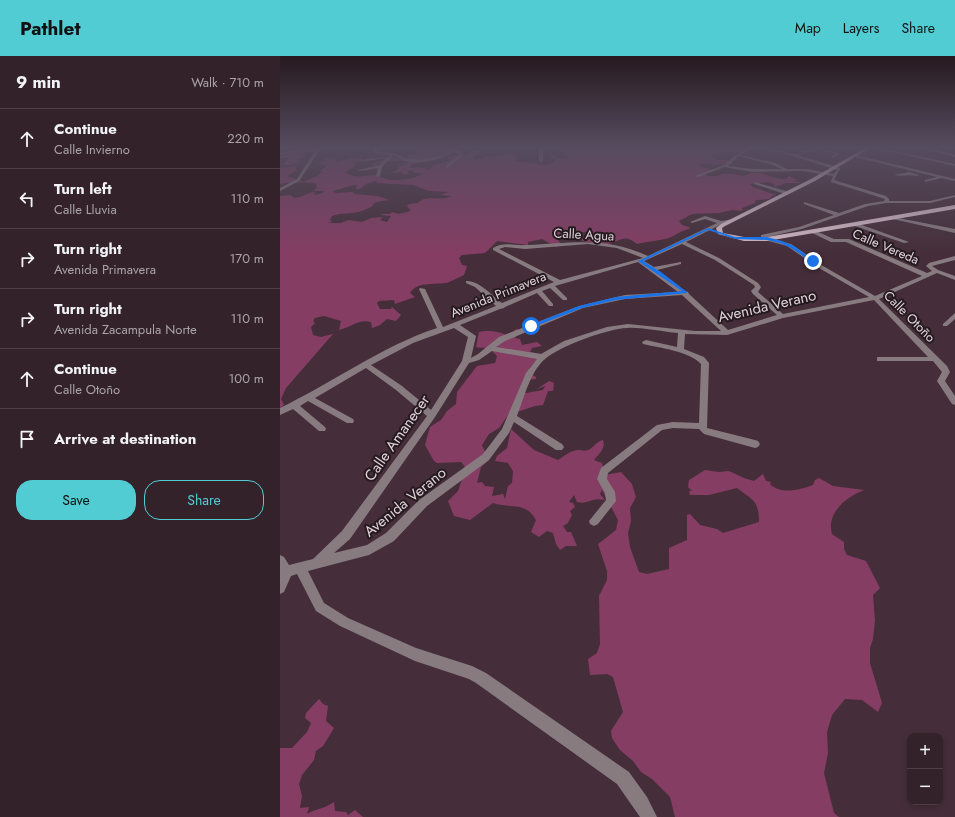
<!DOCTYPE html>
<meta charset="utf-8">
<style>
body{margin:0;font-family:Jost,sans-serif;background:#3f2f37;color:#f1f3f6}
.controls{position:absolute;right:12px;bottom:12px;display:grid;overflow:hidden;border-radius:8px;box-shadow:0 2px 6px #0003}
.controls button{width:36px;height:36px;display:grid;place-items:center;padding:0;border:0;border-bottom:1px solid #4e3f47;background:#34222b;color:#f1f3f6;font:20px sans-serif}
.stop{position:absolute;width:12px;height:12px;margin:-9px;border:3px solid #1a73e8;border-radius:50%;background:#fff}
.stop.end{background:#1a73e8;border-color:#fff;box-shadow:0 1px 4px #0008}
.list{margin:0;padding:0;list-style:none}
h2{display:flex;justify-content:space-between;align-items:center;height:52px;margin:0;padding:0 16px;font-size:17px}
h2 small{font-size:13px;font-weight:400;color:#a9a4a9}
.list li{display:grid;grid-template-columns:26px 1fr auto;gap:12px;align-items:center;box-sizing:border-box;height:60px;padding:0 16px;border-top:1px solid #4e3f47}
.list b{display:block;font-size:15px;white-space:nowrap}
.list p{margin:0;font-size:13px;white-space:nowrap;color:#a9a4a9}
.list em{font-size:13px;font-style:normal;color:#a9a4a9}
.actions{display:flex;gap:8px;padding:12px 16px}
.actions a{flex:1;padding:9px 0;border:1px solid #51ccd2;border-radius:16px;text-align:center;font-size:14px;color:#51ccd2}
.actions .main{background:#51ccd2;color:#111}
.icon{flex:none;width:22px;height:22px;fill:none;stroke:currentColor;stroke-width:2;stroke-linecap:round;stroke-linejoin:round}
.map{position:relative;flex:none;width:675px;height:761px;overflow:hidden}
header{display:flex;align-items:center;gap:24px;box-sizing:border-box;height:56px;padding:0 20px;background:#51ccd2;color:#111}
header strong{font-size:19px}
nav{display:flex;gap:22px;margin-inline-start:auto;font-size:14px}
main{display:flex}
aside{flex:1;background:#34222b}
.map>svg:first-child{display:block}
.green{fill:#863d64;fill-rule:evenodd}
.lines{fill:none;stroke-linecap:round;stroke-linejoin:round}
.minor{fill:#877b80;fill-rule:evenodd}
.major{fill:#d7bec9;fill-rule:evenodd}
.route{fill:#1a73e8}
.labels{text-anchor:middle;stroke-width:4;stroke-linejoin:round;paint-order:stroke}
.far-street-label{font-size:13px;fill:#e0d1d8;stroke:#251a1f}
.street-label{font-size:15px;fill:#e0d1d8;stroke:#251a1f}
</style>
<header>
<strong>Pathlet</strong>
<nav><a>Map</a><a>Layers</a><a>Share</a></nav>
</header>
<main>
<aside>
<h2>9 min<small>Walk · 710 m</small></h2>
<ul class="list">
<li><svg class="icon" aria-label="ahead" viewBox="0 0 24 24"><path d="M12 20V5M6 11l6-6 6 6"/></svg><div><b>Continue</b><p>Calle Invierno</p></div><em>220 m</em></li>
<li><svg class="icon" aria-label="left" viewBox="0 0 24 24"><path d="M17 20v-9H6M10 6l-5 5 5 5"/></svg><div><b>Turn left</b><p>Calle Lluvia</p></div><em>110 m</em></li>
<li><svg class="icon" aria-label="right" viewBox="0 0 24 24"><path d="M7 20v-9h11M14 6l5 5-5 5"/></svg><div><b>Turn right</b><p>Avenida Primavera</p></div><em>170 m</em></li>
<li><svg class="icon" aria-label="right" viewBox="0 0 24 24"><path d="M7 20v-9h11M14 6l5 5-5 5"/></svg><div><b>Turn right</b><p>Avenida Zacampula Norte</p></div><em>110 m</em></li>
<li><svg class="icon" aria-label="ahead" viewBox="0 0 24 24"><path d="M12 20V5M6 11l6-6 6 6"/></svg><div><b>Continue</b><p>Calle Otoño</p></div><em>100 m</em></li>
<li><svg class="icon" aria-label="arrive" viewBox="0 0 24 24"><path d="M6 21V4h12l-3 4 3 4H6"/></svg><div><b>Arrive at destination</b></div></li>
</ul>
<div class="actions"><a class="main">Save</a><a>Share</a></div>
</aside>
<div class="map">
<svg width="675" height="761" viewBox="0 0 675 761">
<rect width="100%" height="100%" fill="#452e39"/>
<g class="green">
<path d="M26,92H39L37,96H26L23,100L26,101L17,104L21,106L9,109H3L8,102H0V100Z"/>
<path d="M140,92H171L176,94L153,104L132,108L130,112L141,111L149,114L153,111L151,110L152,109L166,107L163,106L170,105L167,103C175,98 182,101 187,99C192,97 192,94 199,95L200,97L193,101V104L204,102L206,100L212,101L238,97L234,99L239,102L236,103L237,105L265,109L275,106V103L270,102L272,99H277L275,102H286L288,100L283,97L289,92H465L467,93L455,94V97L438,95L439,97L443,98L431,99L437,104H449L448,105L451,107L450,109L421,108L419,110L434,114L426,116L427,120H438L441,118H454L464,120C479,111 491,124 506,123L509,120L517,124L514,125L522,127H507L494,131V128L488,126L470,128L473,131L496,139L492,140L489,143L476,144L475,147L462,152V155L452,154L439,157L412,158L399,165L402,169L409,171L410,173C401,174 397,179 389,182C379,185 368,185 357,188C343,176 340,187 326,188C316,189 306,186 298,183L313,182V175L295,177L294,181L279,180L277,183L282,189L276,191L262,183L248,186V189L217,185L205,197L182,199L179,202L182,209L187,210L184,219C179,221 174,224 169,226C157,230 138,224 130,237L135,241L115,248L114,244L99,245L97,247L100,253H111L112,251L121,259L116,265L107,263L100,269L92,272L91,266C77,263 73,271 59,274L61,265L44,260L35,262L33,265L35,267L31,271L33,279L41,281L53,278L6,332L1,343L4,349L0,352V140L10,139L14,142C23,142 26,136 35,136L34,139L42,137L45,135H34L37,131L36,129L37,128L34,127C26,126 7,126 0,128V112L17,110L15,112L17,114L7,120L24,126L39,119L42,115H39L46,111L44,108H38L46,105L43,104L48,102L56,103L57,106L70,102H82V103H96L78,106L75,108V110L65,116C76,124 84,119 95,119C99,119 104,123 106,123C115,126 134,123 142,118L132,116L134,114L127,115L129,118L120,119L124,118L121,116L110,117L119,113L118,111L130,106C123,103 110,105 103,106C98,107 97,110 93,110L92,108L111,101L120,103L128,101V99L136,98L137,96L135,95ZM96,125L97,127L133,129L149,135L169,136L160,139L172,140C160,146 146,138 138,147L129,148L127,150L131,155L119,158L112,156L110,158H102L101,159L111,160L107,166L100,164L103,161L91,162L82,166L68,164L61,167H48L52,166L50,164L52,160L59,158L73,157L82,155L91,151L96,146L109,144L98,140L75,138L72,136L56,137L52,135C60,134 66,130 77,129L76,133H80L86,128Z"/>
<path d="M236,273L240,274L235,282L240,283L242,289L257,286L262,290L252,292L250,296L261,298V300L250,311L249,317L256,321V323L244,324L242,335L246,337L263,334L265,330L257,333L269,325L274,327L273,335H268L263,349L255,350L228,359L219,372L209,378L202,389L209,404L201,411L197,427L202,426L205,430L214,431L212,440L223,438L225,443L228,430L232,427L233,415L228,407L215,405L217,400L227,392L231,373L254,394L278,404C283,401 291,394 298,394C303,394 306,396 310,393C316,389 316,386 323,384C326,392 319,398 314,404L322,407L325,419L341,416L352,428L356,441L350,452L351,465L348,477L350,491L359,516L367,518L389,513V492L407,484V459L410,458L420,469L437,473L443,477L479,466C479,445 473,444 457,432L429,439H410L409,435H412L408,431L409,424L425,414L439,416L449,415L464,422L474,425L483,418L486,425L491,426L490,428C501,439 520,434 533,429L535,424L539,422L553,430L584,434C566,441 546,457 552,478L564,486V493L567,499L586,505L600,532L593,539L595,564L593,583L590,592V607L602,647L598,656L582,644L565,643L552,659L547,676L548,697L544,717L554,757L559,761H395L390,741L372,723L361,716L353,705L340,694L332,682L331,675L343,656L333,621L327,618L310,619L308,603L317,597L320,588L319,540L327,524V515L318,488L336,474L338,464L322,434L320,438L325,444C311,441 308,449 297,446L294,439L289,446L293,447L295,451L290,455L292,459L288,467L283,470L287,476H291L297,490H286L280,494L276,488L273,477L267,475L259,481L251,476L256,464C245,445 232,453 213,447L190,464L174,460L168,445L178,435L186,412L181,406L157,407L154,405L145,389L150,371L161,364L167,355L176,348L177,336L197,310L215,307L217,300C205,287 212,294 196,291L199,276C207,274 219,275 226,279L232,277Z"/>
<path d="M39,643L43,648L48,650L46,665L54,672L43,690L36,695L34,704L22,719L19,728L22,740L20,752L29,751L27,758C37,752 42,754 54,746L55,755L66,756L68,759L75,754L83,761H0V692H12L27,676L31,667L25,662L26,657Z"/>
</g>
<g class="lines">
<g class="minor">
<path d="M15,92H19L12,97L0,99V97L10,95Z"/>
<path d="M37,92H41L19,125L0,135V132L17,123Z"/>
<path d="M93,92H97L98,96L113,97L127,103L139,104L157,101L173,95V92H177V94L184,98L167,112L166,110L180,98L175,96C161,103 141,109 125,105C121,103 117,101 113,99L102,111L100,120L98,121L96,120L98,112L80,115L78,114L100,109L106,102L86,105L85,103L108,101L109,99L96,98Z"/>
<path d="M259,92H263V105L261,106L259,105Z"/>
<path d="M468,92H473L461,99L495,107L507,113H527L554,118L557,114L487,92C496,92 504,97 513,98C521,99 529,92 538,92L517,99L560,112L554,124L606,140L609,143V145H650L675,139V141L650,147H606L588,150L522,173L483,182L481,181V179L519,171L554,159L524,148V146L559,157L585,148L604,145L605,143L551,126L553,120L523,115L472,116L445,111L418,121L415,120L444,109L457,98ZM459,100L493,109L502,113H472L448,110Z"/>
<path d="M594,92H601L675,108V110Z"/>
<path d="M641,92H647L675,99V101Z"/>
<path d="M548,94L561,98L552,102V100L556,98L548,96Z"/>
<path d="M576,99L675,123V125L662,122L645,126V124L657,121L575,101Z"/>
<path d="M629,116L639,119L637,120C629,118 620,121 614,119Z"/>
<path d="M475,126L509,136V137L505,138L474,128Z"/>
<path d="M425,160L441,165L453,163L455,164L444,167L406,186L439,202L478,227L481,231L478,236L503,258L589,241L539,212L507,190L485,184V182L511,188L543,210L595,240L642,220L566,186H551L532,177V175H536L554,183H569L647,217L652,215L646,210L649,207L675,200V204L652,210L658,214L675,220V224L657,217L599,243L667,310L670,316L665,325L675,340V349L672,348L657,325L662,316L653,305H597V301H648L594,244L503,262L447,279L405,278L404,293L424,301L429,307L427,372L475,384L478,385L480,388L478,391L475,392L424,378L419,373L393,372L382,374L328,417L327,423L335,436L336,445L318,468L314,470L310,468L309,465L326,444L325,437L317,423L321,412L377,369L393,366L419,367L421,308C409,295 380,292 363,288L362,286L366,284L397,291L398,277C382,276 363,271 347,272C327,273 280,290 265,303C250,316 244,342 237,360L282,388L284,391L282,394H276L234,366L229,377L209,404L147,450L114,485L89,499L28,515L44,547L68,562L136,592L192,610L206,617L349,716L367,741L377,761H360L337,728L196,627L189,623L135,605L60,570L36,555L17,518L11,520L4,536L0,538V499L4,501L9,509L33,503L62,475L147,360L116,334L86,312L35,342L73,363L74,365L73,367H67L28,345L20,350L45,371L46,373L45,375H39L13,353L0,359V352C52,327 102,290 157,272L139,233L140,232L145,233L163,271L216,250L195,231L186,227V225C199,224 212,240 222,247L274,226L213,194V192C224,185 235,190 246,189C293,187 324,180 368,200L437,167L425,163L412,167L410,166ZM308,188L337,192L363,202L280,224L219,193L225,191L245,193ZM402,188L435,204L474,229L475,231L471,235L473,238L497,259L448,274L409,238L408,236L405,235L377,214L401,208V206L374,211L364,205ZM358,206L398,236L345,239L299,250L219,281L198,298L191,302L196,280L180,269L220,253L224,252L225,251L257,237L269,250H273V248L262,235L270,232L283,244H287V242L275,230ZM402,239L441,275H415L348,268L327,271L284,285L261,298L216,291L225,285L303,252L345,243ZM174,272L188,281L182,305L151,354L122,330L91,309L133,287ZM212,295L257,303L246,317L222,373L203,398L139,444L106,477L87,489L54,497L70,483L155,361L189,307L199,304Z"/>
<path d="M613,161L675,173V177L613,163Z"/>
<path d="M575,168H579L629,186L624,187L575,170Z"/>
<path d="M675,257V263L667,270H663V268Z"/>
</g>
<path class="major" d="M585,92H590L535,125L445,170L442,172L443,177L464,181H487L675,149V153L487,185H464L438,178L436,172L441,168L531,123Z"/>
</g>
<linearGradient id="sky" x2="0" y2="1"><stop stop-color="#26191f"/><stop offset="0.46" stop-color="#564c5f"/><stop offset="1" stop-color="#564c5f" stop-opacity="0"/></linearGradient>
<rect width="675" height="199" fill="url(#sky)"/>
<path class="route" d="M428,172L455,181H487L502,185L514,190L535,205L532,206L511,192L500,187L487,184L455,183L428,174L363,205L381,216L407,236V237L336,244L302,252L253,271L248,270L299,250L336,241L402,235L358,205Z"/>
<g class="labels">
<g class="far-street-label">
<text transform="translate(304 178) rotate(3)" y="5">Calle Agua</text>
<text transform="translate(606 190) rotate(23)" y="5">Calle Vereda</text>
<text transform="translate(218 238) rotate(-22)" y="5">Avenida Primavera</text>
<text transform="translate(630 260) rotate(45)" y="5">Calle Otoño</text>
</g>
<g class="street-label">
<text transform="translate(487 250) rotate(-13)" y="5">Avenida Verano</text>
<text transform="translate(117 382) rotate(-55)" y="5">Calle Amanecer</text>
<text transform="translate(125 446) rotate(-39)" y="5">Avenida Verano</text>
</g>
</g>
</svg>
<div class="controls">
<button>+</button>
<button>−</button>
</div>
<div class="stop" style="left:251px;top:270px"></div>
<div class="stop end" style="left:533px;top:205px"></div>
</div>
</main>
